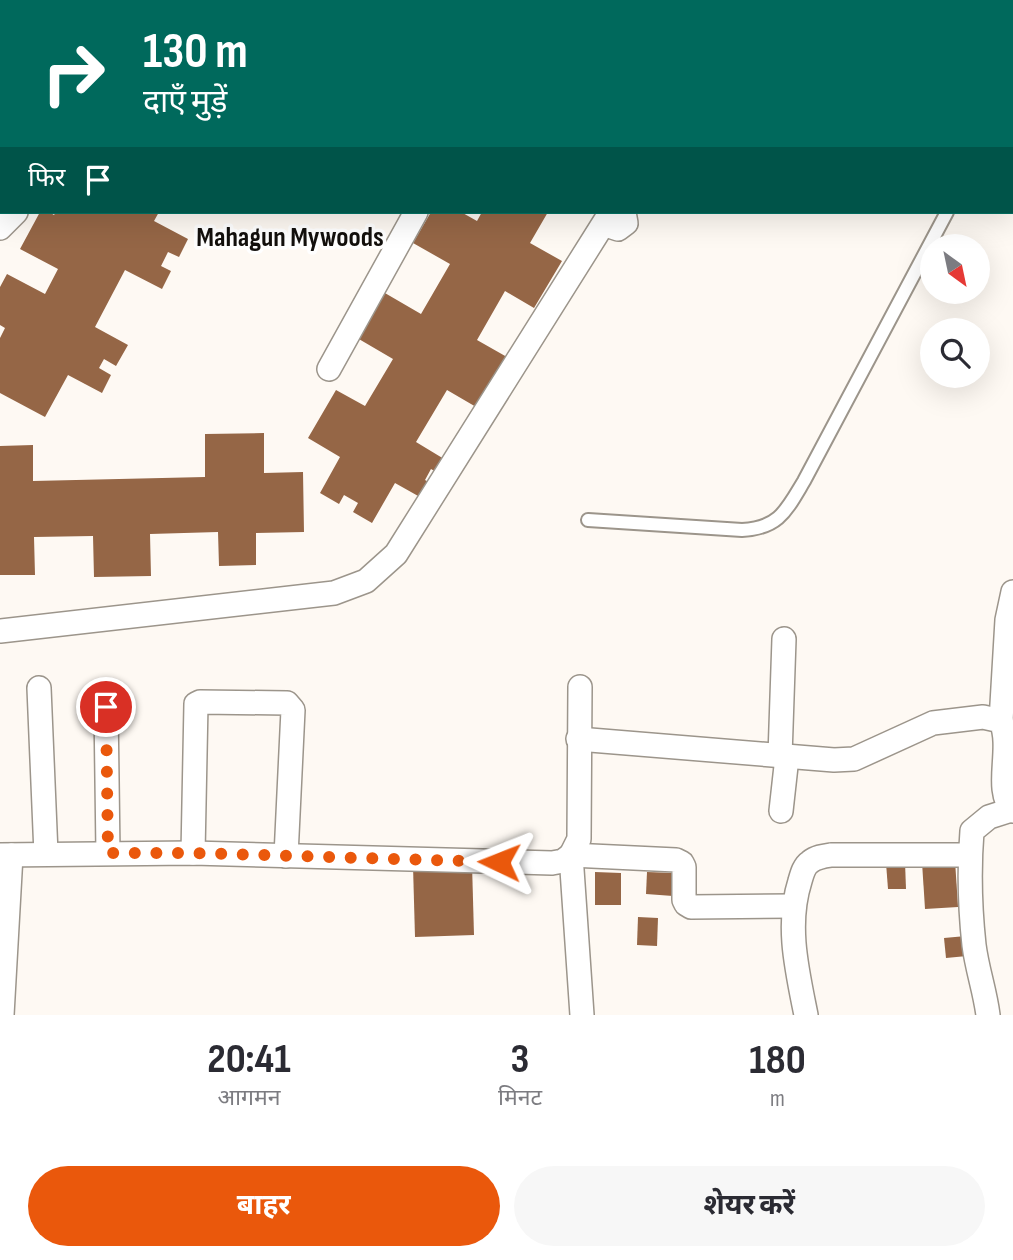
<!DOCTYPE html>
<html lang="hi">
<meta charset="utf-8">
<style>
body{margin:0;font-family:"Sofia Sans Condensed","Noto Sans Devanagari",sans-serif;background:#f7f7f7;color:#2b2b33;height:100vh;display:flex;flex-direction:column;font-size:26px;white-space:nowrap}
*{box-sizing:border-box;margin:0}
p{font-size:23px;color:#7c7c81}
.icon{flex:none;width:38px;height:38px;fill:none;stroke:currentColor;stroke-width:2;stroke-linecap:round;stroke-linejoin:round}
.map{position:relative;height:1015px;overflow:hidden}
.drawer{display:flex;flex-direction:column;background:#fff;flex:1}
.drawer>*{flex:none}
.hud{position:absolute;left:0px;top:0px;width:1013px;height:214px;box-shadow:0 7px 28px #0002;background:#00695c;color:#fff;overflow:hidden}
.needle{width:46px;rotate:147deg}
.buttons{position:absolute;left:920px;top:234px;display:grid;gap:14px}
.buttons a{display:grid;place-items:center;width:70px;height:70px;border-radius:50%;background:#fff;box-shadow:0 7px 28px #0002;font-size:35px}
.pin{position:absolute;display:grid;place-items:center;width:60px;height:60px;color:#fff;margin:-30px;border:4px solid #fff;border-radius:50%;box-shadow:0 2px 7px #0007}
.me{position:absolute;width:77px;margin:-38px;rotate:272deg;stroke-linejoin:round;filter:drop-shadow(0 0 5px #0008)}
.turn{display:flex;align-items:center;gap:24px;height:147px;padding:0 28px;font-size:32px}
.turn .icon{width:91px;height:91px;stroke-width:2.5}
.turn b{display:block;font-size:49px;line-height:60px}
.then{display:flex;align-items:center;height:66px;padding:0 28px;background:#0003;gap:14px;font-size:26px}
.eta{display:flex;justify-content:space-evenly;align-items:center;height:119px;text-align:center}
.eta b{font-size:42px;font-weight:700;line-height:49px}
.primary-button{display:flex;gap:14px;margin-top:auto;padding:14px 28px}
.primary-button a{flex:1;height:80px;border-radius:42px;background:#ea580c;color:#fff;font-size:28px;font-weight:700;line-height:80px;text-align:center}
.primary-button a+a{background:#f7f7f7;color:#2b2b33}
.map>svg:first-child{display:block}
.building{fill:#956646}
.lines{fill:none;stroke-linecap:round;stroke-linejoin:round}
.lane-casing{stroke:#9c958b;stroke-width:16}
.street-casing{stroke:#9c958b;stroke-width:26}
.secondary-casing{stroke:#9c958b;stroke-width:35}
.lane{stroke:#fff;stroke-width:12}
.street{stroke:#fff;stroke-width:23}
.secondary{stroke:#fff;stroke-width:32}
.route{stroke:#ea580c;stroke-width:12;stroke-dasharray:0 21.6}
.labels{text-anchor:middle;stroke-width:7;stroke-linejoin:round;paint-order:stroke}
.neighbourhood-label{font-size:28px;font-weight:bold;fill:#13100d;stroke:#fff}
</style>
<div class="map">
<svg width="1013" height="1015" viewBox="0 0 1013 1015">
<rect width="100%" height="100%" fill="#fef9f3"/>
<g class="building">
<polygon points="40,212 49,212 54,215 56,212 159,212 154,221 188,239 179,257 168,252 161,266 171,271 162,289 125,270 95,327 128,345 116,366 104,359 99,368 111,375 102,393 68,375 45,417 0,393 0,338 5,328 0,325 0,287 7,274 45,294 58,269 20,249"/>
<polygon points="431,212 461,212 477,221 482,212 548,212 530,243 562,261 534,308 505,291 477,340 512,360 483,411 447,390 416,442 449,462 441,475 431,469 425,480 435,486 427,501 395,483 372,523 353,512 358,503 344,495 339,504 320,493 340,457 308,438 336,390 365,406 393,359 352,335 378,289 421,314 450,264 413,243"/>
<polygon points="264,433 264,473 303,472 304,532 256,533 256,565 219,566 218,532 150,534 151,576 94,577 93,536 34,537 35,575 0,575 0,446 33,445 33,481 205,477 205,434"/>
<polygon points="955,860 958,907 925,909 922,862"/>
<polygon points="905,862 906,889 888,889 886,863"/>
<polygon points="472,864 474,935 415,937 413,866"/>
<polygon points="595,872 621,873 621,905 595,905"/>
<polygon points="647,872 674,873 673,896 646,894"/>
<polygon points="638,917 658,918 657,946 637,945"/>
<polygon points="966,936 967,956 946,958 944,938"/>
</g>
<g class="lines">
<g class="lane-casing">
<path id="lane" d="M 588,520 L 742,530 C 779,528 786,511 804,481 L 947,212"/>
</g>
<g class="street-casing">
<g id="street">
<polyline points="57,0 60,2"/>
<polyline points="151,0 156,2"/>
<polyline points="538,0 541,2"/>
<polyline points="931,2 934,0"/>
<polyline points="990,2 1001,0"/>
<polyline points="1012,20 1013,21"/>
<polyline points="611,212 608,222 612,227 618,229 626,223 624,212"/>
<polyline points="0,228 16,212"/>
<polyline points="329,369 416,212"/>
<polyline points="0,631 334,593 366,581 396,554 607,218"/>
<polyline points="580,687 579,839 571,855 582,1015"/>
<polyline points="39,688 46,854"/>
<polyline points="106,707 108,853"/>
<polyline points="1001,721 1007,620 1013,592"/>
<path d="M 578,739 L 834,760 L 854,759 L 933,723 L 983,717 L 1001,721 C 1013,751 993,788 1013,811"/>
<polyline points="780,756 784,639"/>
<polyline points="781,811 787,757"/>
<polyline points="193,853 196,704 200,702 287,703 293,710 286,856"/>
<polyline points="0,855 193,853 552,863 563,861 571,855"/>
<polyline points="571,855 676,860 682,863 684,867 684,900 686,904 691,907 793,906"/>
<polyline points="2,1015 11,855"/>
<path d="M 806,1015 C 797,970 786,925 800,881 C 802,874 804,866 810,862 C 816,857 824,856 831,855 L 970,855"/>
<path d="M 988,1015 C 985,991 977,969 974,945 C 970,908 969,868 972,831 L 989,817 L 1011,810"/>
</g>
</g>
<g class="secondary-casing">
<g id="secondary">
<polyline points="747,0 750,2"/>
<polyline points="821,0 824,2"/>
<polyline points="1012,106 1013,107"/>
<polyline points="1012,148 1013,149"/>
</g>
</g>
<use href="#lane" class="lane"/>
<use href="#street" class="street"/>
<use href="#secondary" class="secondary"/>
</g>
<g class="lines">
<polyline class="route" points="106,707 108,853 193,853 499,862"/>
</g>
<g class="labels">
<g class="neighbourhood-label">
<text x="290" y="246">Mahagun Mywoods</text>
</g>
</g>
</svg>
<div class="buttons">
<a><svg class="needle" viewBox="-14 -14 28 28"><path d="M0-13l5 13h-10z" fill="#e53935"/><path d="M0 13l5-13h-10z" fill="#7c7c81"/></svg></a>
<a><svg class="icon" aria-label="search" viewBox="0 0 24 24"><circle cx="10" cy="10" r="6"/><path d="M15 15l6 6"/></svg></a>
</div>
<div class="pin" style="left:106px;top:707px;background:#d93025"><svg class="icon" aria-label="arrive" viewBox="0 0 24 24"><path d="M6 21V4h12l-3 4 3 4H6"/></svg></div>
<svg class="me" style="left:499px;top:862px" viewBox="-20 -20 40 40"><path d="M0-17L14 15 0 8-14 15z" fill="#ea580c" stroke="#fff" stroke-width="4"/></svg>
<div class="hud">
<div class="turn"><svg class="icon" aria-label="right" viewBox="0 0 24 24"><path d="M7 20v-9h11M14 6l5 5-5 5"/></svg><div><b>130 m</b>दाएँ मुड़ें</div></div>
<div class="then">फिर<svg class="icon" aria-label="arrive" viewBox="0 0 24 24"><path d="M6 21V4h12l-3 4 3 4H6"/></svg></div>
</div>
</div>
<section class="drawer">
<div class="eta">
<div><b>20:41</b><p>आगमन</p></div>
<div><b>3</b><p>मिनट</p></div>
<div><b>180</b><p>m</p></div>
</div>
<div class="primary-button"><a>बाहर</a><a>शेयर करें</a></div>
</section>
